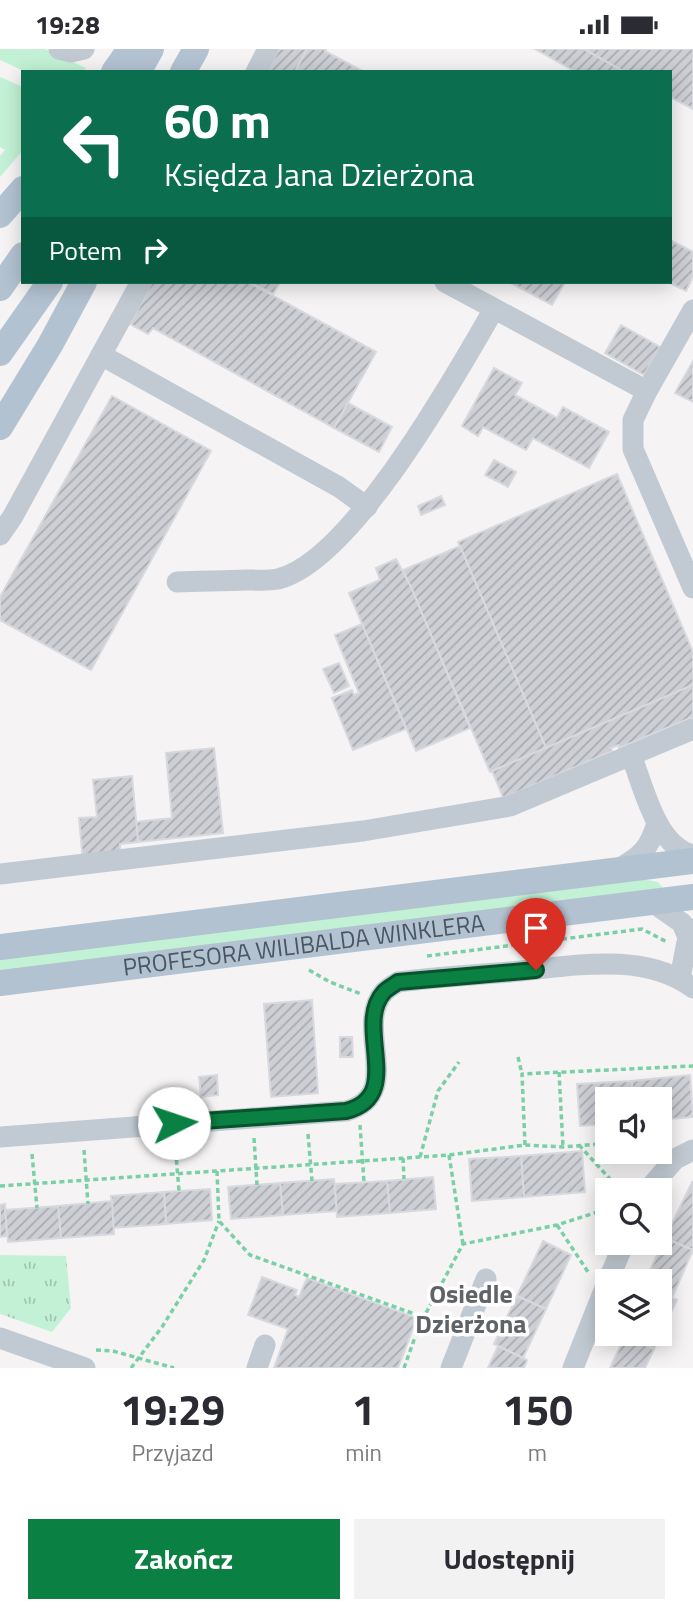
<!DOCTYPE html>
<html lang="pl">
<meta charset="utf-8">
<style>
body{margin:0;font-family:"Titillium Web",sans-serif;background:#f2f2f3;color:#2b2b33;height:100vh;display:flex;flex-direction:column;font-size:26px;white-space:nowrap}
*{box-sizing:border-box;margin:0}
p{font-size:23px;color:#7c7c81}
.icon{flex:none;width:38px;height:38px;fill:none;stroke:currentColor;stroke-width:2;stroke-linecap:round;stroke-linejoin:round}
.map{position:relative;height:1319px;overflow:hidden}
.details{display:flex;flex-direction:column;background:#fff;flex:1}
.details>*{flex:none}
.guide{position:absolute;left:21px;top:21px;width:651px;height:214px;border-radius:0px;box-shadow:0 4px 18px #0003;background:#0b6e4f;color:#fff;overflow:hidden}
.buttons{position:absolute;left:595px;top:1038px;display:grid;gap:14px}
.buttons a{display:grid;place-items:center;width:77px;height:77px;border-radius:0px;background:#fff;box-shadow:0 4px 18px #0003;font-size:35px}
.pin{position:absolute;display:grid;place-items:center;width:60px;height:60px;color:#fff;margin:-72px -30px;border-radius:50% 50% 50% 0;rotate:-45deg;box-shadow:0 0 7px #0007}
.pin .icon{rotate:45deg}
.me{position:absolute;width:77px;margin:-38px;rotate:86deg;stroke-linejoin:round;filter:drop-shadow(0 0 5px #0008)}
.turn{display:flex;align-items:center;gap:24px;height:147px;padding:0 28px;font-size:32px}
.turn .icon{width:91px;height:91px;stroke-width:2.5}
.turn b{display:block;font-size:49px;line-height:60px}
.then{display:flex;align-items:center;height:66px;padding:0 28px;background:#0003;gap:14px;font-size:26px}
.eta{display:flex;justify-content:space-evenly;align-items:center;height:119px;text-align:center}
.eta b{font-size:42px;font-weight:700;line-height:49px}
.primary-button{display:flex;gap:14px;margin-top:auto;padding:14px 28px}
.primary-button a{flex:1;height:80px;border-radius:0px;background:#0b8043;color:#fff;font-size:28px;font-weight:700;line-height:80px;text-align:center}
.primary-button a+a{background:#f2f2f3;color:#2b2b33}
.status{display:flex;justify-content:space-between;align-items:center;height:49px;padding:0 35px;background:#fff;direction:ltr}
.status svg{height:19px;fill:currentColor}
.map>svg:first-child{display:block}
.grass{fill:#c3f1d5}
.park{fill:url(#park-tufts)}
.building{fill:url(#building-hatch);stroke:#d7d9de;stroke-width:2}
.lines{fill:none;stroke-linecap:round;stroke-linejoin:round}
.path{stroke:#7ad0a6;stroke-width:3.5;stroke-dasharray:5 3.5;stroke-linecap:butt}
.minor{stroke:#c1cad2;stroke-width:21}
.major{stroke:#b3c2d1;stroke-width:26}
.route-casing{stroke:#07532c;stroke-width:18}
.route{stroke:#0b8043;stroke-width:12}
.labels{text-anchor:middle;stroke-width:7;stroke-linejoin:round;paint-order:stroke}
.street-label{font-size:24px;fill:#4a5661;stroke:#fff}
.neighbourhood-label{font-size:26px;font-weight:bold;fill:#5f6368;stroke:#fff}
</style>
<div class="status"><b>19:28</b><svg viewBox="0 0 49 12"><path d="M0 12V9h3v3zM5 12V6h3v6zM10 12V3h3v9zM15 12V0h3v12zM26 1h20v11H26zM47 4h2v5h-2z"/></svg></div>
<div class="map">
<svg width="693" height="1319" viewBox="0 0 693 1319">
<defs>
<pattern id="park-tufts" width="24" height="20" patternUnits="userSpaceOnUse" patternTransform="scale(1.75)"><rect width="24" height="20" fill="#c3f1d5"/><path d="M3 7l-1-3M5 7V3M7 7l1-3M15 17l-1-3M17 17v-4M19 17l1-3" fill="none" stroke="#a0c6b0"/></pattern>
<pattern id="building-hatch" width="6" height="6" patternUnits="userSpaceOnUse" patternTransform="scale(1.75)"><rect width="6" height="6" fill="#cdcfd5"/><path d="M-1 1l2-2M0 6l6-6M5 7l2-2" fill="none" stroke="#a8abb0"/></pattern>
</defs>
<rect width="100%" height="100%" fill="#f5f3f3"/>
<g class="grass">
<polygon points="0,0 45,0 86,19 82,23 26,23 0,11"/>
<polygon points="0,28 23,38 23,101 0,128 0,107 5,101 0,98"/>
<polygon points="642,830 658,833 663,839 0,923 0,910"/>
</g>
<polygon class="park" points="0,1206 66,1207 71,1259 52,1283 0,1265"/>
<g class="building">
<polygon points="279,0 307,0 295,23 267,23"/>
<polygon points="307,0 326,0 325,2 364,23 295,23"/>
<polygon points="535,0 584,0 625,23 576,23"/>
<polygon points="584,0 693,0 693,60 670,48 670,23 625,23"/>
<polygon points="670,191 693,203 693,228 686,242 668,233 670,233"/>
<polygon points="152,233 248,233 376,303 334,379 153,279 148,285 130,275"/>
<polygon points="250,233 280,233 273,245"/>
<polygon points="509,233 565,233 552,256"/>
<polygon points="621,276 660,298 644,326 605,304"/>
<polygon points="693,312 693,353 675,344"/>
<polygon points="494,319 522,334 515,346 557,369 563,358 609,383 589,419 533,389 526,401 483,378 478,387 462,377"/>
<polygon points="112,347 211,402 91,621 0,571 0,548"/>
<polygon points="348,354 392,378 379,403 334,379"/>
<polygon points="494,411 516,423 508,438 485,426"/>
<polygon points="617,425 693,603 693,636 546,699 458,493"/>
<polygon points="441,447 445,456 421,466 418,457"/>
<polygon points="460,497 546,699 490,723 403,521"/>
<polygon points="396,510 411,538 470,679 416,702 349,544 380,531 376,519"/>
<polygon points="362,575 406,680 353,701 332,649 352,641 354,646 359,644 335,586"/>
<polygon points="339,614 349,637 334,644 323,620"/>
<polygon points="693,636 693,668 619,699 618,696 611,699 612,702 501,750 503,748 492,722"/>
<polygon points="214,699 223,784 138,793 136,773 172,769 166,704"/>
<polygon points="132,727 138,793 120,795 121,809 83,813 79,769 97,768 93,731"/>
<polygon points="312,951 318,1044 271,1048 264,955"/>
<polygon points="340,988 352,988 353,1008 340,1008"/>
<polygon points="217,1026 218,1046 201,1048 199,1028"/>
<polygon points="690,1026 693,1068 660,1071 660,1050 632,1050 632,1032"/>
<polygon points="632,1032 632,1050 607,1050 607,1075 580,1077 577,1035"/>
<polygon points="582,1102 585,1143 524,1148 521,1107"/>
<polygon points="521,1107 524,1148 472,1152 469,1110"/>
<polygon points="433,1128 436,1160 390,1164 387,1132"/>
<polygon points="334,1130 337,1162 283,1166 280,1134"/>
<polygon points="387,1132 390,1164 337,1168 335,1135"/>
<polygon points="692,1133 693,1133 693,1201 665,1189"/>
<polygon points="280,1134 283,1166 231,1170 228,1138"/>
<polygon points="210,1140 212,1171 166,1175 164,1143"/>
<polygon points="164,1143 166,1175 113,1179 111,1147"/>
<polygon points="112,1152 114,1185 61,1189 58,1157"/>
<polygon points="5,1155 7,1187 0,1188 0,1156"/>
<polygon points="58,1157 61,1189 8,1193 5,1161"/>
<polygon points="665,1189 693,1201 672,1249 660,1243 660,1232 645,1232"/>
<polygon points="543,1192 571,1206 546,1260 517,1247"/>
<polygon points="262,1228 297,1241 295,1246 299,1248 307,1229 417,1269 398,1319 274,1319 288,1280 248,1266"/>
<polygon points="660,1243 677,1251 654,1300 625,1287 626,1284 660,1284"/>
<polygon points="517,1247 546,1260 523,1309 494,1295"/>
<polygon points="625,1287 654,1300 645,1319 610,1319"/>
<polygon points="498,1297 527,1311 524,1319 488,1319"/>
</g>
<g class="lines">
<g class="path">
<polyline points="427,907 642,880 667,893"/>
<polyline points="309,921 330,933 361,945"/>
<polyline points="518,1008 522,1025"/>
<polyline points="559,1023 563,1098"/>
<polyline points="360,1076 364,1133"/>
<polyline points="308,1085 312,1132"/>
<polyline points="254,1089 257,1136"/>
<polyline points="175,1094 179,1142"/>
<polyline points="525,1096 522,1025 693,1017"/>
<polyline points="579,1096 620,1141"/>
<polyline points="84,1101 88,1155"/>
<polyline points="32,1105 37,1159"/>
<polyline points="449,1106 463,1195"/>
<polyline points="420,1108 438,1042 459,1013"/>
<polyline points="403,1109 404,1130"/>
<polyline points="217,1122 219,1172 250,1206 423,1268"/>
<polyline points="0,1137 449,1106 525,1096 563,1098 600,1095 607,1098"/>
<polyline points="557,1176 588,1223"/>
<polyline points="96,1301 113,1302 174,1319"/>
<polyline points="131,1319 162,1278 204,1211 219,1172"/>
<polyline points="404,1319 419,1277 463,1195 557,1176 607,1160"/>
</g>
<g class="minor">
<polyline points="59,0 71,3 84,0"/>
<polyline points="256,23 268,0"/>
<polyline points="445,233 647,342"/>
<polyline points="693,261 647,342 633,371 633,400 693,539"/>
<polyline points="101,306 339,438 367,458"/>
<polyline points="0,486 13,467 141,233"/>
<path d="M 177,533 C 200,532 223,532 246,531 C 256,531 268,532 278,530 C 352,512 456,326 494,260"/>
<path d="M 631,706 C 644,739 656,797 693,806"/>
<path d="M 617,821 C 641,807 649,801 657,774"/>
<polyline points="0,825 363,782 510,757 693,680"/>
<polyline points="652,853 682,874 688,888"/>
<polyline points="680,929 688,888 693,880"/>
<path d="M 0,1088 L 346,1062 C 406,1046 353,978 384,943 C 388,939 393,936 398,933 C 435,928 473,926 510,923 C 568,918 643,901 693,939"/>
<polyline points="648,1141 675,1110 693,1101"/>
<polyline points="608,1232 624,1194"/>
<polyline points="0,1289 85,1319"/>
<polyline points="257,1319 265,1296"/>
<polyline points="451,1319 486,1230"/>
<polyline points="573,1319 607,1234"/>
</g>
<g class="major">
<polyline points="114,23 130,0"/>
<polyline points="138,23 151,0"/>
<polyline points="183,23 196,0"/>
<polyline points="0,166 23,140"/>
<polyline points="0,239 23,206"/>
<polyline points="0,304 50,233"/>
<polyline points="0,378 50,296 84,233"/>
<polyline points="0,898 693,812"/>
<path id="s1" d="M 0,934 L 693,848"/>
</g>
</g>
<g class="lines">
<g class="route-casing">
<path id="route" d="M 174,1074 L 346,1062 C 406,1047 353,977 384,943 C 388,939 394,936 398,933 L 536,921"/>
</g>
<use href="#route" class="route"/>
</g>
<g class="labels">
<g class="street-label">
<text dy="8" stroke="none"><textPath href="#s1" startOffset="306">PROFESORA WILIBALDA WINKLERA</textPath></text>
</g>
<g class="neighbourhood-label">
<text x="471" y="1254">Osiedle<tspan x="471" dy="30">Dzierżona</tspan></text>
</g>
</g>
</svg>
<div class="buttons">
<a><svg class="icon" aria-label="sound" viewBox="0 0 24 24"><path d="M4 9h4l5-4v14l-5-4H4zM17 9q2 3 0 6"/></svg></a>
<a><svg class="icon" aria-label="search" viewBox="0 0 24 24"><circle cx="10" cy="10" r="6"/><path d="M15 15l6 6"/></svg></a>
<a><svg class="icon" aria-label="layers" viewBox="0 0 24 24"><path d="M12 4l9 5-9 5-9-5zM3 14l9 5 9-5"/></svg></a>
</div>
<div class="pin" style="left:536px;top:921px;background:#d93025"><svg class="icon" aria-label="arrive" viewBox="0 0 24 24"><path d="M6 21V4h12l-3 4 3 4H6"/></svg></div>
<svg class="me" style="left:174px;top:1074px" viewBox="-20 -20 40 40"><circle r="19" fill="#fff"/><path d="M0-13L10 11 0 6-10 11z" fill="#0b8043"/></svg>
<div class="guide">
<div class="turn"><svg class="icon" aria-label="left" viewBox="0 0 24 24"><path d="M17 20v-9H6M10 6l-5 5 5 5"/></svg><div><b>60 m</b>Księdza Jana Dzierżona</div></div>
<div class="then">Potem<svg class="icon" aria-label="right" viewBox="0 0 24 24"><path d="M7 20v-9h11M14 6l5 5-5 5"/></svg></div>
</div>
</div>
<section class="details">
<div class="eta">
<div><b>19:29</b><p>Przyjazd</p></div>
<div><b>1</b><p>min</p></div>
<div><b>150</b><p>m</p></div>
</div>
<div class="primary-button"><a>Zakończ</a><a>Udostępnij</a></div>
</section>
